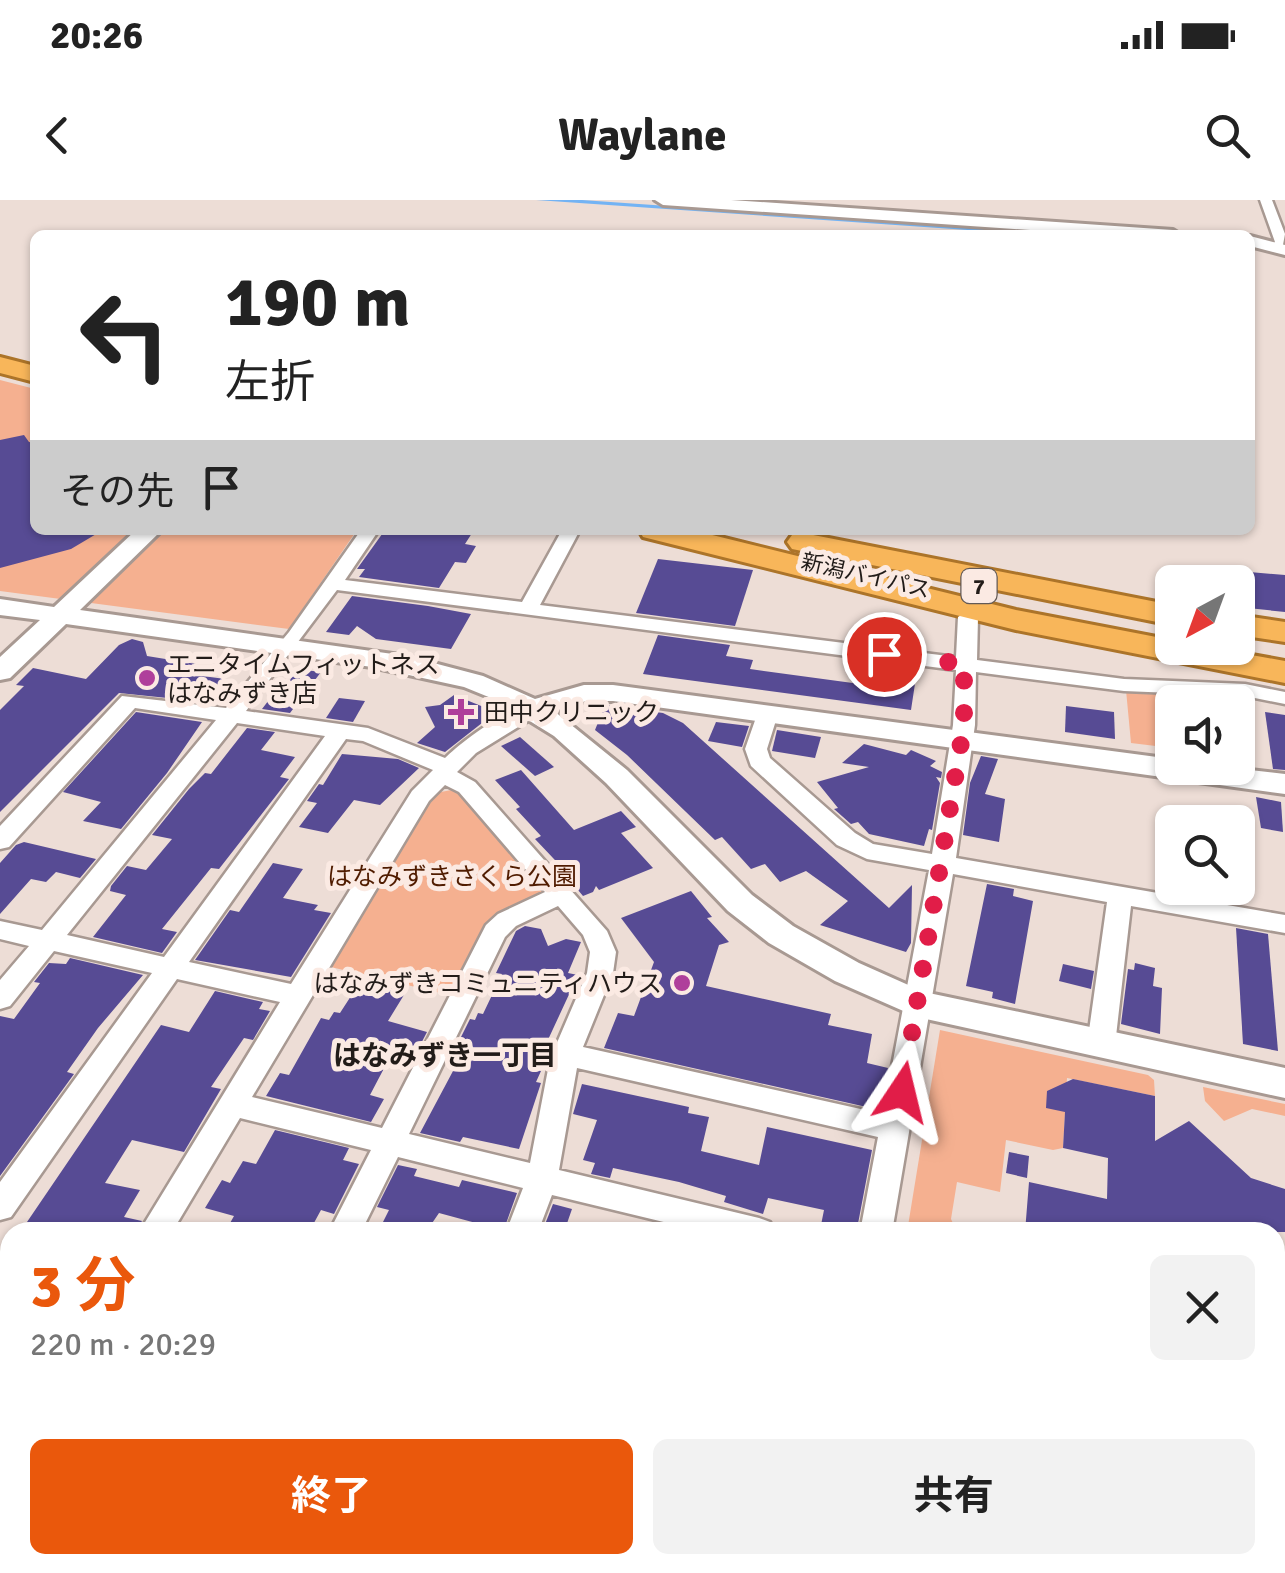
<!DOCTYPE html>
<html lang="ja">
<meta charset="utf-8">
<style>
body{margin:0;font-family:Signika,"Noto Sans JP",sans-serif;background:#f2f2f2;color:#222;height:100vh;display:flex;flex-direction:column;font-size:38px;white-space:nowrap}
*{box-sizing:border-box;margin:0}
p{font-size:32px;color:#767676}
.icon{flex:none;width:55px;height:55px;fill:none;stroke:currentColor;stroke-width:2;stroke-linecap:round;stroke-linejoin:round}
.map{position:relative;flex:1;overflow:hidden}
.details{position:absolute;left:0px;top:1022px;width:1285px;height:352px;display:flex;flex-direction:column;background:#fff;border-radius:30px 30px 0 0;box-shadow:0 2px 8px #0004}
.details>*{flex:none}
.top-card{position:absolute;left:30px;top:30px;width:1225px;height:305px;border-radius:15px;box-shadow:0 2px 8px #0004;background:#fff;color:#222;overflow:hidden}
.needle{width:65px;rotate:221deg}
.controls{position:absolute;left:1155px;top:365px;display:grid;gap:20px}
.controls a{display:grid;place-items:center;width:100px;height:100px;border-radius:15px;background:#fff;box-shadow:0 2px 8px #0004;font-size:50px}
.pin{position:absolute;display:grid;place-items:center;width:85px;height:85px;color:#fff;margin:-42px;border:5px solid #fff;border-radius:50%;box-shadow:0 2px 10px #0007}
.me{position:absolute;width:110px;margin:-55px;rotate:10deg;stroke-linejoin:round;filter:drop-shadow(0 0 8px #0008)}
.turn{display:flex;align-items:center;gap:35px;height:210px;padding:0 30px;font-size:45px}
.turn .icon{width:130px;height:130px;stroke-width:2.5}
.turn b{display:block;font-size:70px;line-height:85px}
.then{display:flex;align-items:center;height:95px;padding:0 30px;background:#0003;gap:20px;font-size:38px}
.round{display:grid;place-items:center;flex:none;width:105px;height:105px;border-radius:15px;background:#f2f2f2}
.summary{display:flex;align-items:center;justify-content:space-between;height:170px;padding:0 30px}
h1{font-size:60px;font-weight:700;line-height:75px;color:#ea580c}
.cta{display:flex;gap:20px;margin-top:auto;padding:20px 30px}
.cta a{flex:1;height:115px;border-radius:15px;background:#ea580c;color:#fff;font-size:40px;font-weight:700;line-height:115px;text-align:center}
.cta a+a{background:#f2f2f2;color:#222}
.status{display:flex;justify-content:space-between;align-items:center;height:70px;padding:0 50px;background:#fff;direction:ltr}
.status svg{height:28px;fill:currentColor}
header{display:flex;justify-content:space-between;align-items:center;height:130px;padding:0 30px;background:#fff;font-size:45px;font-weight:700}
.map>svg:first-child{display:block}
.green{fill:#f5b090}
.water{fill:#73b3f4}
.building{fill:#574b94}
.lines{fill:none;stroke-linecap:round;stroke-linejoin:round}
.minor-casing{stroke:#a89992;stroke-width:5}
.tertiary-casing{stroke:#a89992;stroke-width:6}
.trunk-casing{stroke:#ac7429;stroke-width:6}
.minor{fill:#fff;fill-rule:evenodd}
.tertiary{fill:#fff;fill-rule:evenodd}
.trunk{fill:#f8b65a;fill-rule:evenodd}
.route{stroke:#e11d48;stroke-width:18;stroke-dasharray:0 32.4}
.poi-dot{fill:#af3f9b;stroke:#fbeae3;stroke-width:4}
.labels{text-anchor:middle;stroke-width:10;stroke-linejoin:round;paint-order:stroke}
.far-street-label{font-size:22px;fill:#221c19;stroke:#fbeae3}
.shield{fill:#fbeae3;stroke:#635a56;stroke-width:2.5}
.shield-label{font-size:22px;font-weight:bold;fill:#221c19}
.poi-label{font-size:25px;fill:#221c19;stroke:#fbeae3;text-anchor:start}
.park-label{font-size:25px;fill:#501c00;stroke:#fbeae3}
.neighbourhood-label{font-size:28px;font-weight:bold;fill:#221c19;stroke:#fbeae3}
</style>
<div class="status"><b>20:26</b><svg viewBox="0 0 49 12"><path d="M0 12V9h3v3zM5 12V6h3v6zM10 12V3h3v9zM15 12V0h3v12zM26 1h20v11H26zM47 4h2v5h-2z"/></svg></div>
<header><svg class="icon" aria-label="back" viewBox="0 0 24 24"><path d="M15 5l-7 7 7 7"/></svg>Waylane<svg class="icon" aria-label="search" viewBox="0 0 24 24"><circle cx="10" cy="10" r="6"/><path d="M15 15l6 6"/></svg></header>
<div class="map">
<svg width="1285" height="1373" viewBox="0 0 1285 1373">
<rect width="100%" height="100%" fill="#edddd6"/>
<g class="green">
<polygon points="0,180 35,189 35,330 357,330 289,429 0,391"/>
<polygon points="1126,490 1225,495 1226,502 1172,502 1172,548 1131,543"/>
<polygon points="467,587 562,694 507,720 462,798 318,764 420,596"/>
<polygon points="940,830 1148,875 1154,880 1155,896 1067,878 1063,948 1053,950 1006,940 1000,992 957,982 951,1019 957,1032 907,1032"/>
<polygon points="1203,887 1285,904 1285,916 1252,909 1224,921 1205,901"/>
</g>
<polygon class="water" points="536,0 582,0 1083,35 1041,35"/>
<g class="building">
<polygon points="24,235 29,242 35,243 35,330 103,330 71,349 0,368 0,240"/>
<polygon points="385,330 474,330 465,344 476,346 466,363 455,362 439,388 359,377 365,369 357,369"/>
<polygon points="658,359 753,370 735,426 636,413"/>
<polygon points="1238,371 1285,375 1285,412 1238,407"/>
<polygon points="352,396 428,406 471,414 451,449 376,439 357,426 349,435 326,432"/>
<polygon points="658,435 730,445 726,456 753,460 750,469 860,484 867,472 916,477 911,510 643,474"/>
<polygon points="132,439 143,442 147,456 196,464 187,474 233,480 216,503 119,493 0,612 0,510 24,486 16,485 33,468 86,479 119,445"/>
<polygon points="297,469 321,472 290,513 262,509 272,496 282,493"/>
<polygon points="454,495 496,512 445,552 417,543 435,527 425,507 440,505"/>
<polygon points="339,498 365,501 353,522 326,518"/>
<polygon points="605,505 663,513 683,523 889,708 912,685 911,743 906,752 820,725 848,701 806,671 780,682 765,664 751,669 722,637 715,640 627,555 595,530"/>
<polygon points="1066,506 1114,512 1115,539 1065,532"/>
<polygon points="136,512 202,522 167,573 121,629 83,621 101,602 63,592"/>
<polygon points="1265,512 1285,515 1285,570 1273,569"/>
<polygon points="716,522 749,526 742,547 708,541"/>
<polygon points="247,528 275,532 261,550 295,557 280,577 289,579 219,669 211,668 162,729 177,732 162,753 93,737 126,695 110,691 111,686 127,666 146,670 172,639 152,635 189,589 205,573 211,574"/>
<polygon points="777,530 821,537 815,558 772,551"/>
<polygon points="520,537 554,567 535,576 501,546"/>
<polygon points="864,544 906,555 911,550 936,561 930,566 942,572 941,578 936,577 940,583 932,630 929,629 924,646 869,634 858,622 851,624 834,609 838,608 817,582 869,567 842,563"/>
<polygon points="342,554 398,559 419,568 380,605 354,600 328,633 299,627 317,603 307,601 319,584 323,585"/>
<polygon points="981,556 998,559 985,594 1005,599 999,642 963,635 970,583"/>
<polygon points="521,570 574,630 621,611 636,627 621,633 653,668 599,690 596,686 593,692 583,696 568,678 571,677 535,639 541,636 516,609 520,607 495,580"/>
<polygon points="1256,597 1281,602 1283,632 1261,628"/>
<polygon points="24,642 96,659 80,678 56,672 46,682 31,679 0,714 0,663 16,645"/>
<polygon points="273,663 303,669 283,698 318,705 314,710 331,713 291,777 195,760 230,710 239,712"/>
<polygon points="987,684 1014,689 1013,696 1033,701 1015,804 992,798 993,792 966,786"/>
<polygon points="691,691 712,717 707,718 729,742 719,745 706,786 831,814 828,825 872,834 867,863 888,868 880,910 604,848 618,813 634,816 654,762 621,718"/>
<polygon points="525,726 541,729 548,746 566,739 581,742 568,773 578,775 534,870 541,871 536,882 541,883 519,949 463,937 460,942 420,933 469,841 460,839 470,819 475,820 478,813 483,814 502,774 496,773 516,731"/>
<polygon points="1236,728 1268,734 1278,851 1243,844"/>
<polygon points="70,758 143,775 98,828 67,872 74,874 0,976 0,816 14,819 40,783 34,782 49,763 66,764"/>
<polygon points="1135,763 1155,768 1153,786 1162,788 1160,834 1121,824 1128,769 1134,770"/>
<polygon points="1063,764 1094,771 1091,789 1059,781"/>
<polygon points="362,779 407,790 388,821 427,832 412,861 391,855 370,895 384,899 371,922 266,896 280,873 289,875 321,818 329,820 334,812 340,813"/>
<polygon points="215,791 263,802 259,809 270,811 253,840 244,838 211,887 221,889 184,952 132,940 105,983 140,990 124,1017 142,1021 135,1032 73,1032 27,1022 161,825 189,832"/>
<polygon points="1073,879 1155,896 1155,941 1189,921 1251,978 1285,989 1285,1032 1025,1032 1029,982 1107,999 1108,958 1063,948 1065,912 1046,908 1047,891"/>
<polygon points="582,884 689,907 688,913 709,917 701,951 759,965 767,927 872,950 857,1029 841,1026 840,1032 820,1030 824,1010 768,998 763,1014 724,1002 726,996 679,982 613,968 610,978 591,974 595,963 583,960 597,920 573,914"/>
<polygon points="275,930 349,948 343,960 359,964 334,1014 321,1010 309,1032 225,1032 234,1016 205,1008 222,980 230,983 243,961 256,964"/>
<polygon points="1009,952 1029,956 1027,978 1006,973"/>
<polygon points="398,965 417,969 414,976 459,987 462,980 517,993 503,1032 484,1032 487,1026 439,1013 426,1032 378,1032 389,1010 377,1007"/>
<polygon points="553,1004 572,1009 564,1032 542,1032"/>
</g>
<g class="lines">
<g class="minor-casing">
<g id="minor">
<polygon points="1260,0 1272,0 1285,34 1282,50 1271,47 1275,42"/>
<path d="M 361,330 L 379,330 L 345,380 L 522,402 L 562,330 L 580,330 L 540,405 L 956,457 L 958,417 L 968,411 L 978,417 L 977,460 L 1124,479 L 1245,484 L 1285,492 L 1285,504 L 1245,496 L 1124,491 L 976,472 L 975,525 L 956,658 L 1285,715 L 1285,733 L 1131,706 L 1115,845 L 1111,853 L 1101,856 L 1091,853 L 1087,845 L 1107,702 L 953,674 L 892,1032 L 860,1032 L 878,937 L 577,868 L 559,970 L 759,1018 L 770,1022 L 775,1032 L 705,1032 L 552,995 L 538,1032 L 506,1032 L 523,988 L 398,957 L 361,1032 L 329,1032 L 371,950 L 240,918 L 172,1032 L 139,1032 L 280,802 L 177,779 L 11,1017 L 0,1020 L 0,982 L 152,773 L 54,751 L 10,806 L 0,809 L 0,780 L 29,746 L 0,739 L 0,721 L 42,730 L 216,520 L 135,508 L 9,647 L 0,649 L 0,626 L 122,496 L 226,508 L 289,432 ZM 337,390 L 956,470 L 953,525 L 932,654 L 873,644 L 855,633 L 770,558 L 767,549 L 778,514 L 775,509 L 759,509 L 745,549 L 751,566 L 837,645 L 867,659 L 929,670 L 883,914 L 583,847 L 613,773 L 616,752 L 607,731 L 475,582 L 457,572 L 476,553 L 541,513 L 544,508 L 541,503 C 519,498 461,542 445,558 L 368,528 L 246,511 ZM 237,523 L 325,536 L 164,757 L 67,735 ZM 346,539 L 363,541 L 433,570 L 412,591 L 291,784 L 189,762 ZM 445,585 L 459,592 L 545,692 L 498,714 L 486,725 L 382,928 L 252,897 L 429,601 ZM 558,706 L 583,735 L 590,752 L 587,773 L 550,859 L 530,963 L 409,934 L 505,737 L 516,726 Z"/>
<polygon points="10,1257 10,1339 0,1336 0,1261"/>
<polygon points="132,1365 192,1365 195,1373 135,1373"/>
<polygon points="376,1365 414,1365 411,1373 373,1373"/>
<polygon points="591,1365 629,1365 627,1373 589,1373"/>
<polygon points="803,1365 841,1365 840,1373 802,1373"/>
</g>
</g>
<g class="tertiary-casing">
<g id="tertiary">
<polygon points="655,0 731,0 1173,30 1181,35 1102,35 663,5"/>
<polygon points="1250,36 1285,45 1285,55 1250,46"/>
<polygon points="136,330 162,330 80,410 407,456 483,476 535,499 584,485 613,485 1172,559 1172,568 1233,568 1285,574 1285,594 613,501 586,501 554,511 627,570 752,695 793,726 859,763 924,792 1285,868 1285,898 917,817 835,781 769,743 728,711 606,583 554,536 496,500 464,487 372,467 66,424 10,478 0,480 0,457 40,420 0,415 0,399 54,407"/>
</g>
</g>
<g class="trunk-casing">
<g id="trunk">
<polygon points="0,157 35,166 35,182 0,173"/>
<polygon points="639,330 692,330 1016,410 1172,440 1172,448 1213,448 1285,461 1285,483 1016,430 643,337"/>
<polygon points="803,333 1172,405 1172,425 792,349 787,342 792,335"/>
<polygon points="1238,415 1285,422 1285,442 1238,435"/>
</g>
</g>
<use href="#minor" class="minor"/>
<use href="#tertiary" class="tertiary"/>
<use href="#trunk" class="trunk"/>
</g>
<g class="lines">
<polyline class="route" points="884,454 964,464 964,525 902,892"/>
</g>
<g class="poi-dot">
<circle cx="147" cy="478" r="10"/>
<path d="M456 497h10v10h10v10h-10v10h-10v-10h-10v-10h10z"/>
<circle cx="682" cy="783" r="10"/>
</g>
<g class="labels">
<g class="far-street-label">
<text transform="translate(866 375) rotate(13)" y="8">新潟バイパス</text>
</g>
<rect class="shield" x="961.5" y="369" width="35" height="34" rx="8"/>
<g class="shield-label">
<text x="979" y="394">7</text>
</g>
<g class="poi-label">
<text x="167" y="473">エニタイムフィットネス<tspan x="167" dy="29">はなみずき店</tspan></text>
<text x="484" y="521">田中クリニック</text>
<text x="662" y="792" text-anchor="end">はなみずきコミュニティハウス</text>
</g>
<g class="park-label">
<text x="452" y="685">はなみずきさくら公園</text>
</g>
<g class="neighbourhood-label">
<text x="445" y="865">はなみずき一丁目</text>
</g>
</g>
</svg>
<div class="controls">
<a><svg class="needle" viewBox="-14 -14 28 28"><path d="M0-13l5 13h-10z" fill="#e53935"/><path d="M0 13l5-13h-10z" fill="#767676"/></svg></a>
<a><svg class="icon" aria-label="sound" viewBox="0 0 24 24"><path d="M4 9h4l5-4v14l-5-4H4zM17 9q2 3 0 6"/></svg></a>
<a><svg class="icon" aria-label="search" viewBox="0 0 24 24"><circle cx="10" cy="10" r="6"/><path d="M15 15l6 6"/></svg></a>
</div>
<div class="pin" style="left:884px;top:454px;background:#d93025"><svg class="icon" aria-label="arrive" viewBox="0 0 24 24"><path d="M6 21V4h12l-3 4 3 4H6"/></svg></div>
<svg class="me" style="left:902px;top:892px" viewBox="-20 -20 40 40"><path d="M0-17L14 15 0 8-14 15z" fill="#e11d48" stroke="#fff" stroke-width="4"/></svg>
<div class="top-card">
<div class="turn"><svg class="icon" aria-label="left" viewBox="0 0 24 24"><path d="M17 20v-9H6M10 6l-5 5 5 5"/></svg><div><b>190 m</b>左折</div></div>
<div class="then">その先<svg class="icon" aria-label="arrive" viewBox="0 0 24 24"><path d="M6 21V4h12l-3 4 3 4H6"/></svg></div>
</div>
<section class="details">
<div class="summary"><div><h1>3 分</h1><p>220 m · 20:29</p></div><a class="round"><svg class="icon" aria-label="close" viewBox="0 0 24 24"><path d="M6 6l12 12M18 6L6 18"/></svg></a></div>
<div class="cta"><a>終了</a><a>共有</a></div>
</section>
</div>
